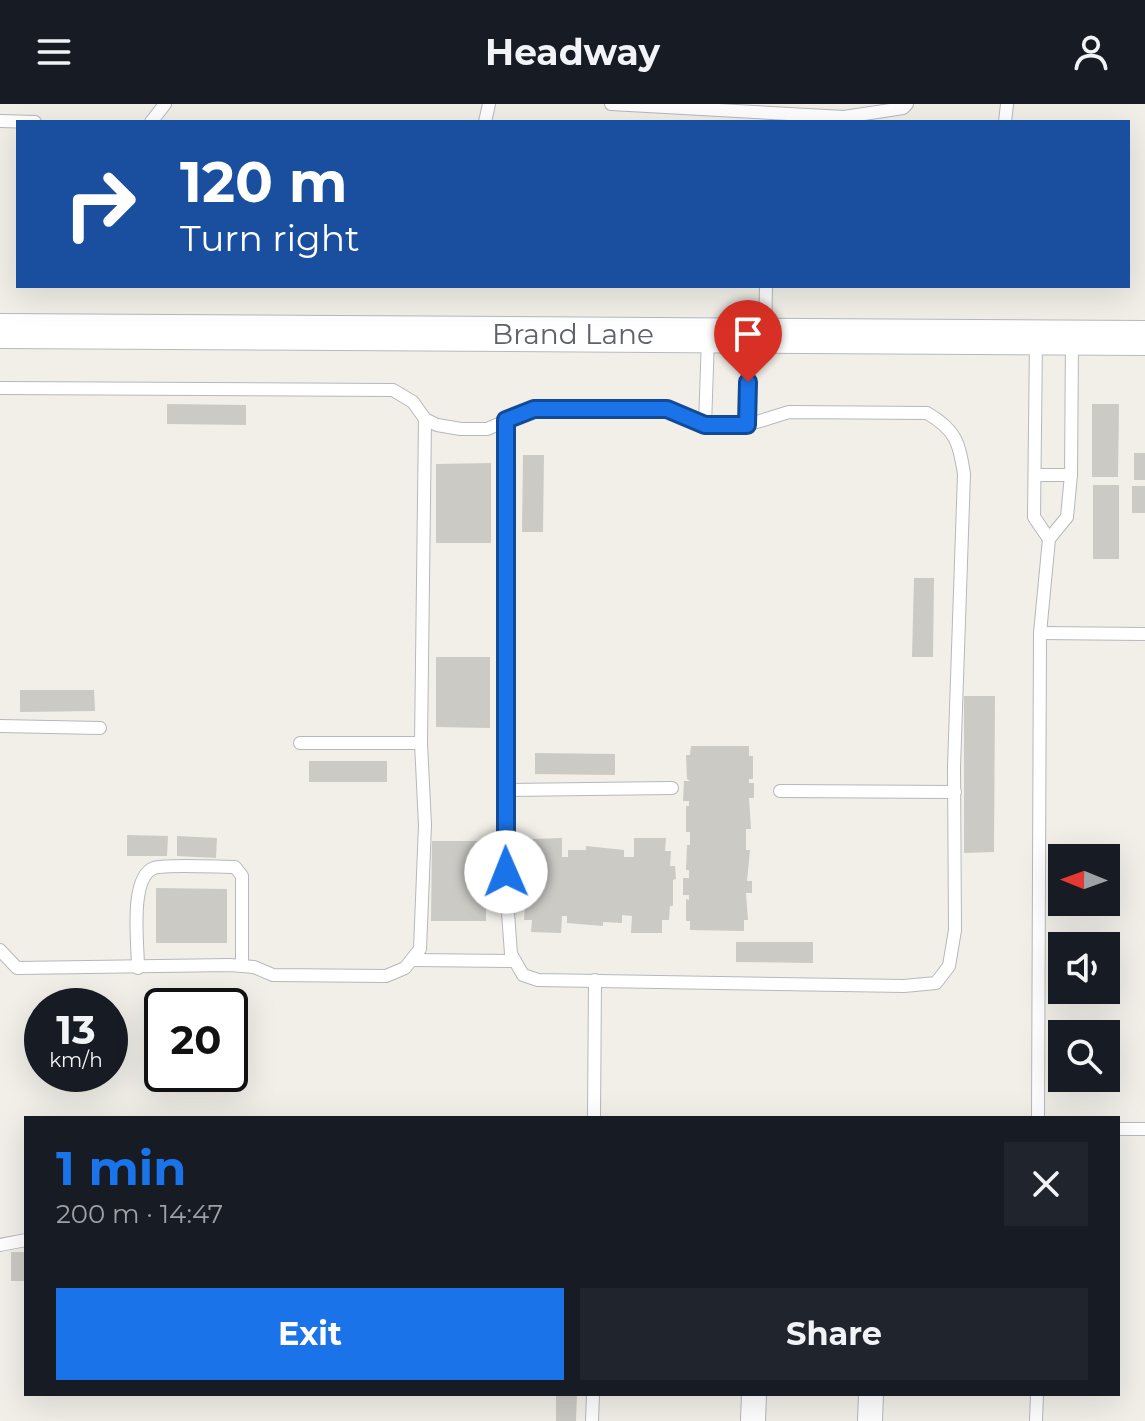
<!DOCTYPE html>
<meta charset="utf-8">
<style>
body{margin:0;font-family:Montserrat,sans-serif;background:#20242c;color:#f1f3f6;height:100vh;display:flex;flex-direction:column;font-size:30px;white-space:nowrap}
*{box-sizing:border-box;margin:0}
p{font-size:26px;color:#9ea1a6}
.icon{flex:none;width:44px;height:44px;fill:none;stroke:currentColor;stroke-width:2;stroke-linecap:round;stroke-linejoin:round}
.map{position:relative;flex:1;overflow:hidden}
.sheet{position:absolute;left:24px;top:1012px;width:1096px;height:280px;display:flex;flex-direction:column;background:#171b24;border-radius:0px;box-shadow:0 8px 32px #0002}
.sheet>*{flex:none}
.hud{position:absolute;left:16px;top:16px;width:1114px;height:168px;border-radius:0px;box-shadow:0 8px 32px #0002;background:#1a4fa0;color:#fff;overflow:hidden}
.needle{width:52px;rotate:271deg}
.buttons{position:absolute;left:1048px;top:740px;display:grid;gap:16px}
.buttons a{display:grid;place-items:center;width:72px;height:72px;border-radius:0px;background:#171b24;box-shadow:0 8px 32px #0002;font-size:40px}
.speed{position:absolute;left:24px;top:884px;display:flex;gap:16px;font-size:40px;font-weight:700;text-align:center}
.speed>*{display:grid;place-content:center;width:104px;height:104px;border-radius:50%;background:#171b24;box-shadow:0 8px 32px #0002;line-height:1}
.speed small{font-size:20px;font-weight:400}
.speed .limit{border:4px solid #111;border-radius:12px;background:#fff;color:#111}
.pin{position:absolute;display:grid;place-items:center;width:68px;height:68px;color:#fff;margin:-82px -34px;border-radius:50% 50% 50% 0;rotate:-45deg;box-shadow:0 0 8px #0007}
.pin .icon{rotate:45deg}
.me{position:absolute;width:88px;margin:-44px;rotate:359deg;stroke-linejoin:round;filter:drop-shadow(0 0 6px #0008)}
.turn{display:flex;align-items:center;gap:28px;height:168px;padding:0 32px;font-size:36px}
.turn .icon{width:104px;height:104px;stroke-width:2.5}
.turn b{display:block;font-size:56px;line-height:68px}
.round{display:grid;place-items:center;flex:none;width:84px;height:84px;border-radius:0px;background:#20242c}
.summary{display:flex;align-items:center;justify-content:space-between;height:136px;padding:0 32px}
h1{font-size:48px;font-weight:700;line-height:60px;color:#1a73e8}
.button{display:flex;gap:16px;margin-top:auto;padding:16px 32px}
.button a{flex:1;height:92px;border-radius:0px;background:#1a73e8;color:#fff;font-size:32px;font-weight:700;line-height:92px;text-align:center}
.button a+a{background:#20242c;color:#f1f3f6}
header{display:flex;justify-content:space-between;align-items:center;height:104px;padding:0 32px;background:#171b24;font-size:36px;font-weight:700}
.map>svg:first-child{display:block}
.building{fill:#cccac5}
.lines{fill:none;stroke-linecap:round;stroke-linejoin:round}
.lane-casing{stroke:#b5b8bc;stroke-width:14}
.street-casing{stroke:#b5b8bc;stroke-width:26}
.secondary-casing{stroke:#b6babf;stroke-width:36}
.lane{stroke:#fff;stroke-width:12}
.street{stroke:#fff;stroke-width:24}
.secondary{stroke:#fff;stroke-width:34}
.route-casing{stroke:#114b97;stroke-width:20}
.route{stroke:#1a73e8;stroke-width:14}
.labels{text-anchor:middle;stroke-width:8;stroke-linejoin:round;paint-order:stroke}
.street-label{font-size:28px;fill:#5f6368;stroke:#fff}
</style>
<header><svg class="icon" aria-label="menu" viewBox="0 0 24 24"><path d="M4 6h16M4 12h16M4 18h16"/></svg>Headway<svg class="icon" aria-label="person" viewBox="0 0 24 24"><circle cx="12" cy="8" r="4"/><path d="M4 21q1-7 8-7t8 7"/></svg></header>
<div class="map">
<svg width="1145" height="1317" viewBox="0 0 1145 1317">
<rect width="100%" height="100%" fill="#f1efe8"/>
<g class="building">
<polygon points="167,300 246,301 246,321 167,320"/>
<polygon points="1092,300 1119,300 1118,373 1092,373"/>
<rect x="1134" y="349" width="11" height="27"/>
<polygon points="523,351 544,351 543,428 522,428"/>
<polygon points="491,359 491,439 436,439 436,360"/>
<rect x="1093" y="381" width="26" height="74"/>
<rect x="1132" y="382" width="13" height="27"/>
<polygon points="914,474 934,474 933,553 912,553"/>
<polygon points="436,553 490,553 490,624 436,623"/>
<polygon points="20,586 94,586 95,607 20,608"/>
<polygon points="964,592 995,592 994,748 964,749"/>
<polygon points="691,642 749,642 749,652 753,652 753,675 749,675 749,679 754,679 754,694 749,694 751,725 746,725 746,746 750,746 747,777 752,777 752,789 746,789 748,816 744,816 744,827 690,826 690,817 686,817 686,795 689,796 689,791 683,791 683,774 689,774 689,766 686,766 687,741 690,741 690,728 686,728 686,702 689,702 689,697 683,697 684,677 690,677 687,675 686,651 690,651"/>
<polygon points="535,649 615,650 615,671 535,670"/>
<rect x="309" y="657" width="78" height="21"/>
<polygon points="127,731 168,732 167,752 127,752"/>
<polygon points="177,732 217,734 216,754 177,752"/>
<polygon points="562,734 562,753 568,753 568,746 586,746 586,742 624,746 624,753 634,753 634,734 666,734 665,747 671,747 670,762 675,762 676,775 673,776 673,802 670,802 669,816 662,816 662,829 631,829 632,812 622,811 622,819 603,818 603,822 567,819 567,812 562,812 561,829 531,828 532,816 524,816 525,802 520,802 519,791 520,762 525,762 525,748 532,748 533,735"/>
<polygon points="432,737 486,737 486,817 431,817"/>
<polygon points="156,784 227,785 227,839 156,839"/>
<polygon points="736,838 813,838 813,859 736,858"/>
<rect x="11" y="1148" width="15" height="29"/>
<polygon points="556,1290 577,1290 576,1317 556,1317"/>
</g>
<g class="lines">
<g class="lane-casing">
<g id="lane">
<polyline points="611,0 844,13 903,4 907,0"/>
<polyline points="0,17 35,18"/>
<polyline points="151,18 165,0"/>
<polyline points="485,18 489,0"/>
<polyline points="1005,18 1007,0"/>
<polyline points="765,229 766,182"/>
<polyline points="1036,235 1034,413 1049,435"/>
<path d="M 0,284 L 393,286 L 413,298 L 425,315 L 437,321 L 461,325 L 487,325 L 534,305 L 667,305 L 705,321 L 747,321 L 789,308 L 927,309 C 956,326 959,338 964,370 L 954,663 L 955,826 L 949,862 L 936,879 L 904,882 L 538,876 L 523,871 L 511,850 L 507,795 L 506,316"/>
<polyline points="705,321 708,234"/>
<polyline points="747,321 749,232"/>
<polyline points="1035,371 1071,371"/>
<polyline points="1040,529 1145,530"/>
<polyline points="0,622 100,624"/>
<polyline points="300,639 421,639"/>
<polyline points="505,686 672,684"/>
<polyline points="780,687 955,688"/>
<polyline points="0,846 17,864 230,861 254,863 273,871 386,872 405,864 420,845 425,721 421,639 425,315"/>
<polyline points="413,856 515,857"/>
<path d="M 138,864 C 138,840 129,773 154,764 C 166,760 219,763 235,763 L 242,772 L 242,862"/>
<polyline points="594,1014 595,876"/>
<polyline points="1038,1014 1040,529 1049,435 1067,413 1071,371 1072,236"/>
<polyline points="1118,1025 1145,1025"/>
<polyline points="0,1141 26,1136"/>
<polyline points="592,1317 593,1290"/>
<polyline points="1036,1317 1037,1290"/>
</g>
</g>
<g class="street-casing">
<g id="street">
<polyline points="753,1317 754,1290"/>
<polyline points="870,1317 871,1290"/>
</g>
</g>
<g class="secondary-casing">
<polyline id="secondary" points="0,227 1145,234"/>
</g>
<use href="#lane" class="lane"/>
<use href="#street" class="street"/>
<use href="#secondary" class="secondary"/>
</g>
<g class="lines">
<g class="route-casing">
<polyline id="route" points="506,768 506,316 534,305 667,305 705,321 747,321 748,278"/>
</g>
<use href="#route" class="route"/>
</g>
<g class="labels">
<g class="street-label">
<text x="573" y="240">Brand Lane</text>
</g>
</g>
</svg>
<div class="buttons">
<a><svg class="needle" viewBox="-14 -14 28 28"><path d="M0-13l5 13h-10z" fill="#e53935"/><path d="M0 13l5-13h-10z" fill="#9ea1a6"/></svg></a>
<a><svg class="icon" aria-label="sound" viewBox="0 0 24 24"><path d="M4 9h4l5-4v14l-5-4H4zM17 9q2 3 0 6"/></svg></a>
<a><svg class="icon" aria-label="search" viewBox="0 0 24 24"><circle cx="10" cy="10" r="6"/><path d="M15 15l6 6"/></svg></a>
</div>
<div class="speed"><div>13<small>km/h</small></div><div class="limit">20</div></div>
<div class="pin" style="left:748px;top:278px;background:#d93025"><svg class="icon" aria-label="arrive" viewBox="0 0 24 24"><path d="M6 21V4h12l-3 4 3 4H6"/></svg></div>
<svg class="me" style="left:506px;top:768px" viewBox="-20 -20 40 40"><circle r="19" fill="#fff"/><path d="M0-13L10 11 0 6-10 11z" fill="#1a73e8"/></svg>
<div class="hud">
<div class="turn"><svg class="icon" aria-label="right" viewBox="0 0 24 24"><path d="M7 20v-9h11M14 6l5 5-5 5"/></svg><div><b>120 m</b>Turn right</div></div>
</div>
<section class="sheet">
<div class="summary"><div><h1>1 min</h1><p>200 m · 14:47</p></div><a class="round"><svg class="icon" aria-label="close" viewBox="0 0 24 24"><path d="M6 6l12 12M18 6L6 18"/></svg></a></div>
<div class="button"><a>Exit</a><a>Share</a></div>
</section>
</div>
